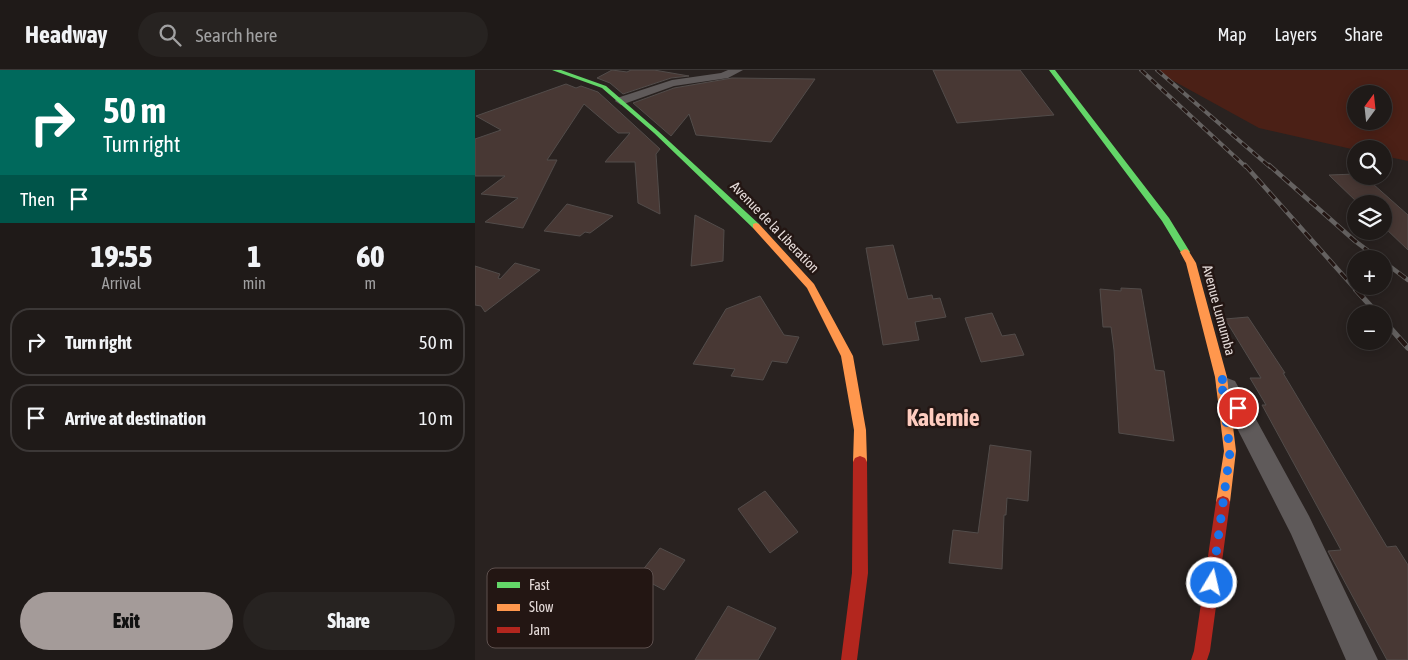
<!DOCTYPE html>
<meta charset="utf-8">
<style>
body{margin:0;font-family:"Asap Condensed",sans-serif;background:#272321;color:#f1f3f6;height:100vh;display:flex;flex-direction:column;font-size:19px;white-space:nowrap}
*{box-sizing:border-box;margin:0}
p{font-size:16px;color:#a1a1a2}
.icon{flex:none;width:28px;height:28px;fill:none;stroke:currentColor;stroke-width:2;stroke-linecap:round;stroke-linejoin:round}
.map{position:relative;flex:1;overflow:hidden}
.panel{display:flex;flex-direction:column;background:#1f1a18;width:475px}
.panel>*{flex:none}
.banner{background:#00695c;color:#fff;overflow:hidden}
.needle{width:32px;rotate:15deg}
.fabs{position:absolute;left:872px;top:15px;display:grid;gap:10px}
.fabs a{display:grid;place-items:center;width:45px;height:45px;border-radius:50%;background:#1f1a18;box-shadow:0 2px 12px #0003,0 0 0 1px #3c3837;font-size:25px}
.pin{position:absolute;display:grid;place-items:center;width:42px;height:42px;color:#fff;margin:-21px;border:2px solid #fff;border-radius:50%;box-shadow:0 1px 5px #0007}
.me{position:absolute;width:55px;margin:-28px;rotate:9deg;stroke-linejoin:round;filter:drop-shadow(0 0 4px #0008)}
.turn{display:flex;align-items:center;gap:18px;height:105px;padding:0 20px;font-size:22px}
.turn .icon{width:65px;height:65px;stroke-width:2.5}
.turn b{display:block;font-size:35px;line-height:42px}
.then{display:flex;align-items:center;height:48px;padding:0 20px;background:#0003;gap:10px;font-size:19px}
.eta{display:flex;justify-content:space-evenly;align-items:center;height:85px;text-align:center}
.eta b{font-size:30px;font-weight:800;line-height:35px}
.primary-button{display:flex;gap:10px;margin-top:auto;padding:10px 20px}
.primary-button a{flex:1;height:58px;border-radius:30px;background:#a49b99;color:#111;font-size:20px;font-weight:800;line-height:58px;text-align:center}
.primary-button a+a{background:#272321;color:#f1f3f6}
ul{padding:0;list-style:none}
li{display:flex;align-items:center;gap:15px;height:68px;margin:0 10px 8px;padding:0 10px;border:2px solid #3c3837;border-radius:20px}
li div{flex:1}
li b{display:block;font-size:19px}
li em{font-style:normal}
header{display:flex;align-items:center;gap:30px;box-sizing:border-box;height:70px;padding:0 25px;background:#1f1a18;border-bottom:1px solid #3c3837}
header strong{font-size:24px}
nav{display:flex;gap:28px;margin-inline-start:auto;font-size:18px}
.search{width:350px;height:45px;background:#272321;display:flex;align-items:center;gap:12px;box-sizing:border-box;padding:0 18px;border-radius:28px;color:#a1a1a2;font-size:19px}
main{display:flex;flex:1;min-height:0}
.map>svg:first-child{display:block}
.green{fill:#4b2016;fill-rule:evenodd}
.building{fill:#483834;stroke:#524c4a}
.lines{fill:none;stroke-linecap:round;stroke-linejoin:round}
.street{fill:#5f5a5a;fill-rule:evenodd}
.fast{fill:#63d668;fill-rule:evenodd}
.slow{fill:#ff974d;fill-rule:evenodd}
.jam{fill:#b3261e;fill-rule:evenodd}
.rail-far2-casing{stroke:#656261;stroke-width:4}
.rail-far1-casing{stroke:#656261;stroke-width:4.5}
.rail-casing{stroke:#656261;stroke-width:5.5}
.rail-far2{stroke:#231613;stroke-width:2.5;stroke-dasharray:7;stroke-linecap:butt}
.rail-far1{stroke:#231613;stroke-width:3;stroke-dasharray:9;stroke-linecap:butt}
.rail{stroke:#231613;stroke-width:4;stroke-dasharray:11;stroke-linecap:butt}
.route{stroke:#1a73e8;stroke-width:9;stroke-dasharray:0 16.2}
.labels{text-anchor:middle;stroke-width:5;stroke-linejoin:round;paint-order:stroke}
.street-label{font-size:14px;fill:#e6dcda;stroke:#231613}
.town-label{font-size:24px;font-weight:bold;fill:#feccbf;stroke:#231613}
.key{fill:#231613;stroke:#5e514f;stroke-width:1}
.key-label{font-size:14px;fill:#e6dcda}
</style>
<header>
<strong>Headway</strong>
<div class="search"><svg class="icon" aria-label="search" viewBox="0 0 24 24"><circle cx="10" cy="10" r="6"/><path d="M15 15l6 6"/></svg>Search here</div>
<nav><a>Map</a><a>Layers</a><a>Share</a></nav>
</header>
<main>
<section class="panel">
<div class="banner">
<div class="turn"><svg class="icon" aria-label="right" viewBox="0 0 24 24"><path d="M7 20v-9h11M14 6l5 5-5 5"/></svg><div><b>50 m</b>Turn right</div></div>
<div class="then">Then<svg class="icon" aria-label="arrive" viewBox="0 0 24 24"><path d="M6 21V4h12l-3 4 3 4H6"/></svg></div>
</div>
<div class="eta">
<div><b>19:55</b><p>Arrival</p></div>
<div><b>1</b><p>min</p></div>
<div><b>60</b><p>m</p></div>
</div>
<ul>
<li><svg class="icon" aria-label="right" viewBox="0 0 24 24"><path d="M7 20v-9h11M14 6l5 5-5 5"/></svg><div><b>Turn right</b></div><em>50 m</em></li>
<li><svg class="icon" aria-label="arrive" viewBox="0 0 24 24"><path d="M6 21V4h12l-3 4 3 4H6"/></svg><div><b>Arrive at destination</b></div><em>10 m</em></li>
</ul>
<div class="primary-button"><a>Exit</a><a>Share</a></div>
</section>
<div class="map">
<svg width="933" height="590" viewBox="0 0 933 590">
<rect width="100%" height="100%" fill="#292220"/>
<path class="green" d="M 683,0 L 933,0 L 933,91 L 909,86 L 909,79 L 881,80 L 784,58 L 695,9 ZM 881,24 L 909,24 L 909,51 L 881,51 Z"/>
<g class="building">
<polygon points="137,0 152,2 156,0 179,0 214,6 196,8 148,24 135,13 122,8"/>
<polygon points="458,0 545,0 579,45 482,53"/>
<polygon points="257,8 340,9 296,72 221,65 214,44 196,66 158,33 199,18"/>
<polygon points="91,14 101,18 106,16 123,22 185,79 181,84 185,144 163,133 160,92 130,92 155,63 143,63 109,34 72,90 82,90 48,158 10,152 43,128 6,124 30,106 0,106 0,69 26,60 1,46"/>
<polygon points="881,104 881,106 889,106 933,145 933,180 909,157 909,134 884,134 854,105"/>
<polygon points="92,134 138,146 115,163 110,162 105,166 69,161"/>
<polygon points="220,145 249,160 248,191 216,196"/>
<polygon points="418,175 433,229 457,225 458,229 465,228 471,247 440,252 444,270 408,275 391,178"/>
<polygon points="40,193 65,200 10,242 6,236 0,235 0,196 25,204 23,208 25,209"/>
<polygon points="646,218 666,219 680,300 689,301 699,371 644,363 639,280 636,257 628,257 625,219 646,221"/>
<polygon points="285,226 309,265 324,267 312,293 297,291 288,310 256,306 260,299 218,294 251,239"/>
<polygon points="517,243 527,266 540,264 549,285 506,292 490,248"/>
<polygon points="773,247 810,303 808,303 912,477 921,476 933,495 933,590 912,590 853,481 866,480 787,335 791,335 775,308 786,308 750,249"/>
<polygon points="515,375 556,381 553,431 532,428 531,445 529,445 527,499 474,493 478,460 503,463"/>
<polygon points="290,421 323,462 295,483 263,439"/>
<polygon points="185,478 210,490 189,520 163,506"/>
<polygon points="253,536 301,558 283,590 220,590"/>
</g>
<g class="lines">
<g class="street">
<polygon points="253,0 268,0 253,8 199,16 146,35 140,31 142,28 197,10 246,3"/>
<polygon points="752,308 760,311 834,446 903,590 871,590 816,464 741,317 744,311"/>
</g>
<g class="fast">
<polygon points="77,0 86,0 131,16 183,61 284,154 284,158 278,158 179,63 127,18"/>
<polygon points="574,0 580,0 694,148 715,182 713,184 707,184 687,151"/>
</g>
<g class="slow">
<polygon points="281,153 284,154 339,214 378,286 391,360 392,392 390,396 385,398 380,396 378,392 379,360 366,286 332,218 278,158 278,154"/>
<polygon points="710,179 713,180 721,193 752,307 761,381 755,432 753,436 748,438 743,436 741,432 749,381 740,307 711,193 705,182"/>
</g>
<g class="jam">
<polygon points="385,386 390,388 392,392 393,503 382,590 366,590 377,503 378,392 380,388"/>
<polygon points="748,426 753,428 755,432 735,581 732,590 716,590 719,581 741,432 743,428"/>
</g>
<g class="rail-far2-casing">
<g id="rail-far2">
<polyline points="666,0 771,97"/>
<polyline points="682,0 795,97"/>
</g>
</g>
<g class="rail-far1-casing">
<g id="rail-far1">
<polyline points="770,95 882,221"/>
<polyline points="794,95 880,171 904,189"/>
<polyline points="909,192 933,210"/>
</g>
</g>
<g class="rail-casing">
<g id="rail">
<polyline points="881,220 903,244"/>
<polyline points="909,251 933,278"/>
</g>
</g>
<use href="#rail-far2" class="rail-far2"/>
<use href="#rail-far1" class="rail-far1"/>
<use href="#rail" class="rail"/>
</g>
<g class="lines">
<polyline class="route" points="737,513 755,382 746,307 763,338"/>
</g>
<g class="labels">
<g class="street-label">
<text transform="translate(300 157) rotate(46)" y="5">Avenue de la Liberation</text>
<text transform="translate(744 240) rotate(75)" y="5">Avenue Lumumba</text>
</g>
<g class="town-label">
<text x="468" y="356">Kalemie</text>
</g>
</g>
<rect x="12" y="498" width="166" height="80" rx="8" class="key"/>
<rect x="22" y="512" width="23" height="6" fill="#63d668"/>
<rect x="22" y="534" width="23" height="7" fill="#ff974d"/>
<rect x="22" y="557" width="23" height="6" fill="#b3261e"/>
<g class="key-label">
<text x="54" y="520">Fast</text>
<text x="54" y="542">Slow</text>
<text x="54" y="565">Jam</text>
</g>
</svg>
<div class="fabs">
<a><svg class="needle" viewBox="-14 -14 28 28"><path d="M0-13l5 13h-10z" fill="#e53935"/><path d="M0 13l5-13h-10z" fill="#a1a1a2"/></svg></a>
<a><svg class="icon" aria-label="search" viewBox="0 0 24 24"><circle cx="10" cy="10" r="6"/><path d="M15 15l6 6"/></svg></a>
<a><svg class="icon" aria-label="layers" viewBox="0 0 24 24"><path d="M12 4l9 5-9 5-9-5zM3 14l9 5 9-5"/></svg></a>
<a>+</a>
<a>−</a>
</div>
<div class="pin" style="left:763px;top:338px;background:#d93025"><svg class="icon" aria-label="arrive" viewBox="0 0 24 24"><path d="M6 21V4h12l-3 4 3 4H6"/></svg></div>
<svg class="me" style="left:737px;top:513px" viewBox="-20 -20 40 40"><circle r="17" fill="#1a73e8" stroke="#fff" stroke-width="3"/><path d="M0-11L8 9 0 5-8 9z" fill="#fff"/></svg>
</div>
</main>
